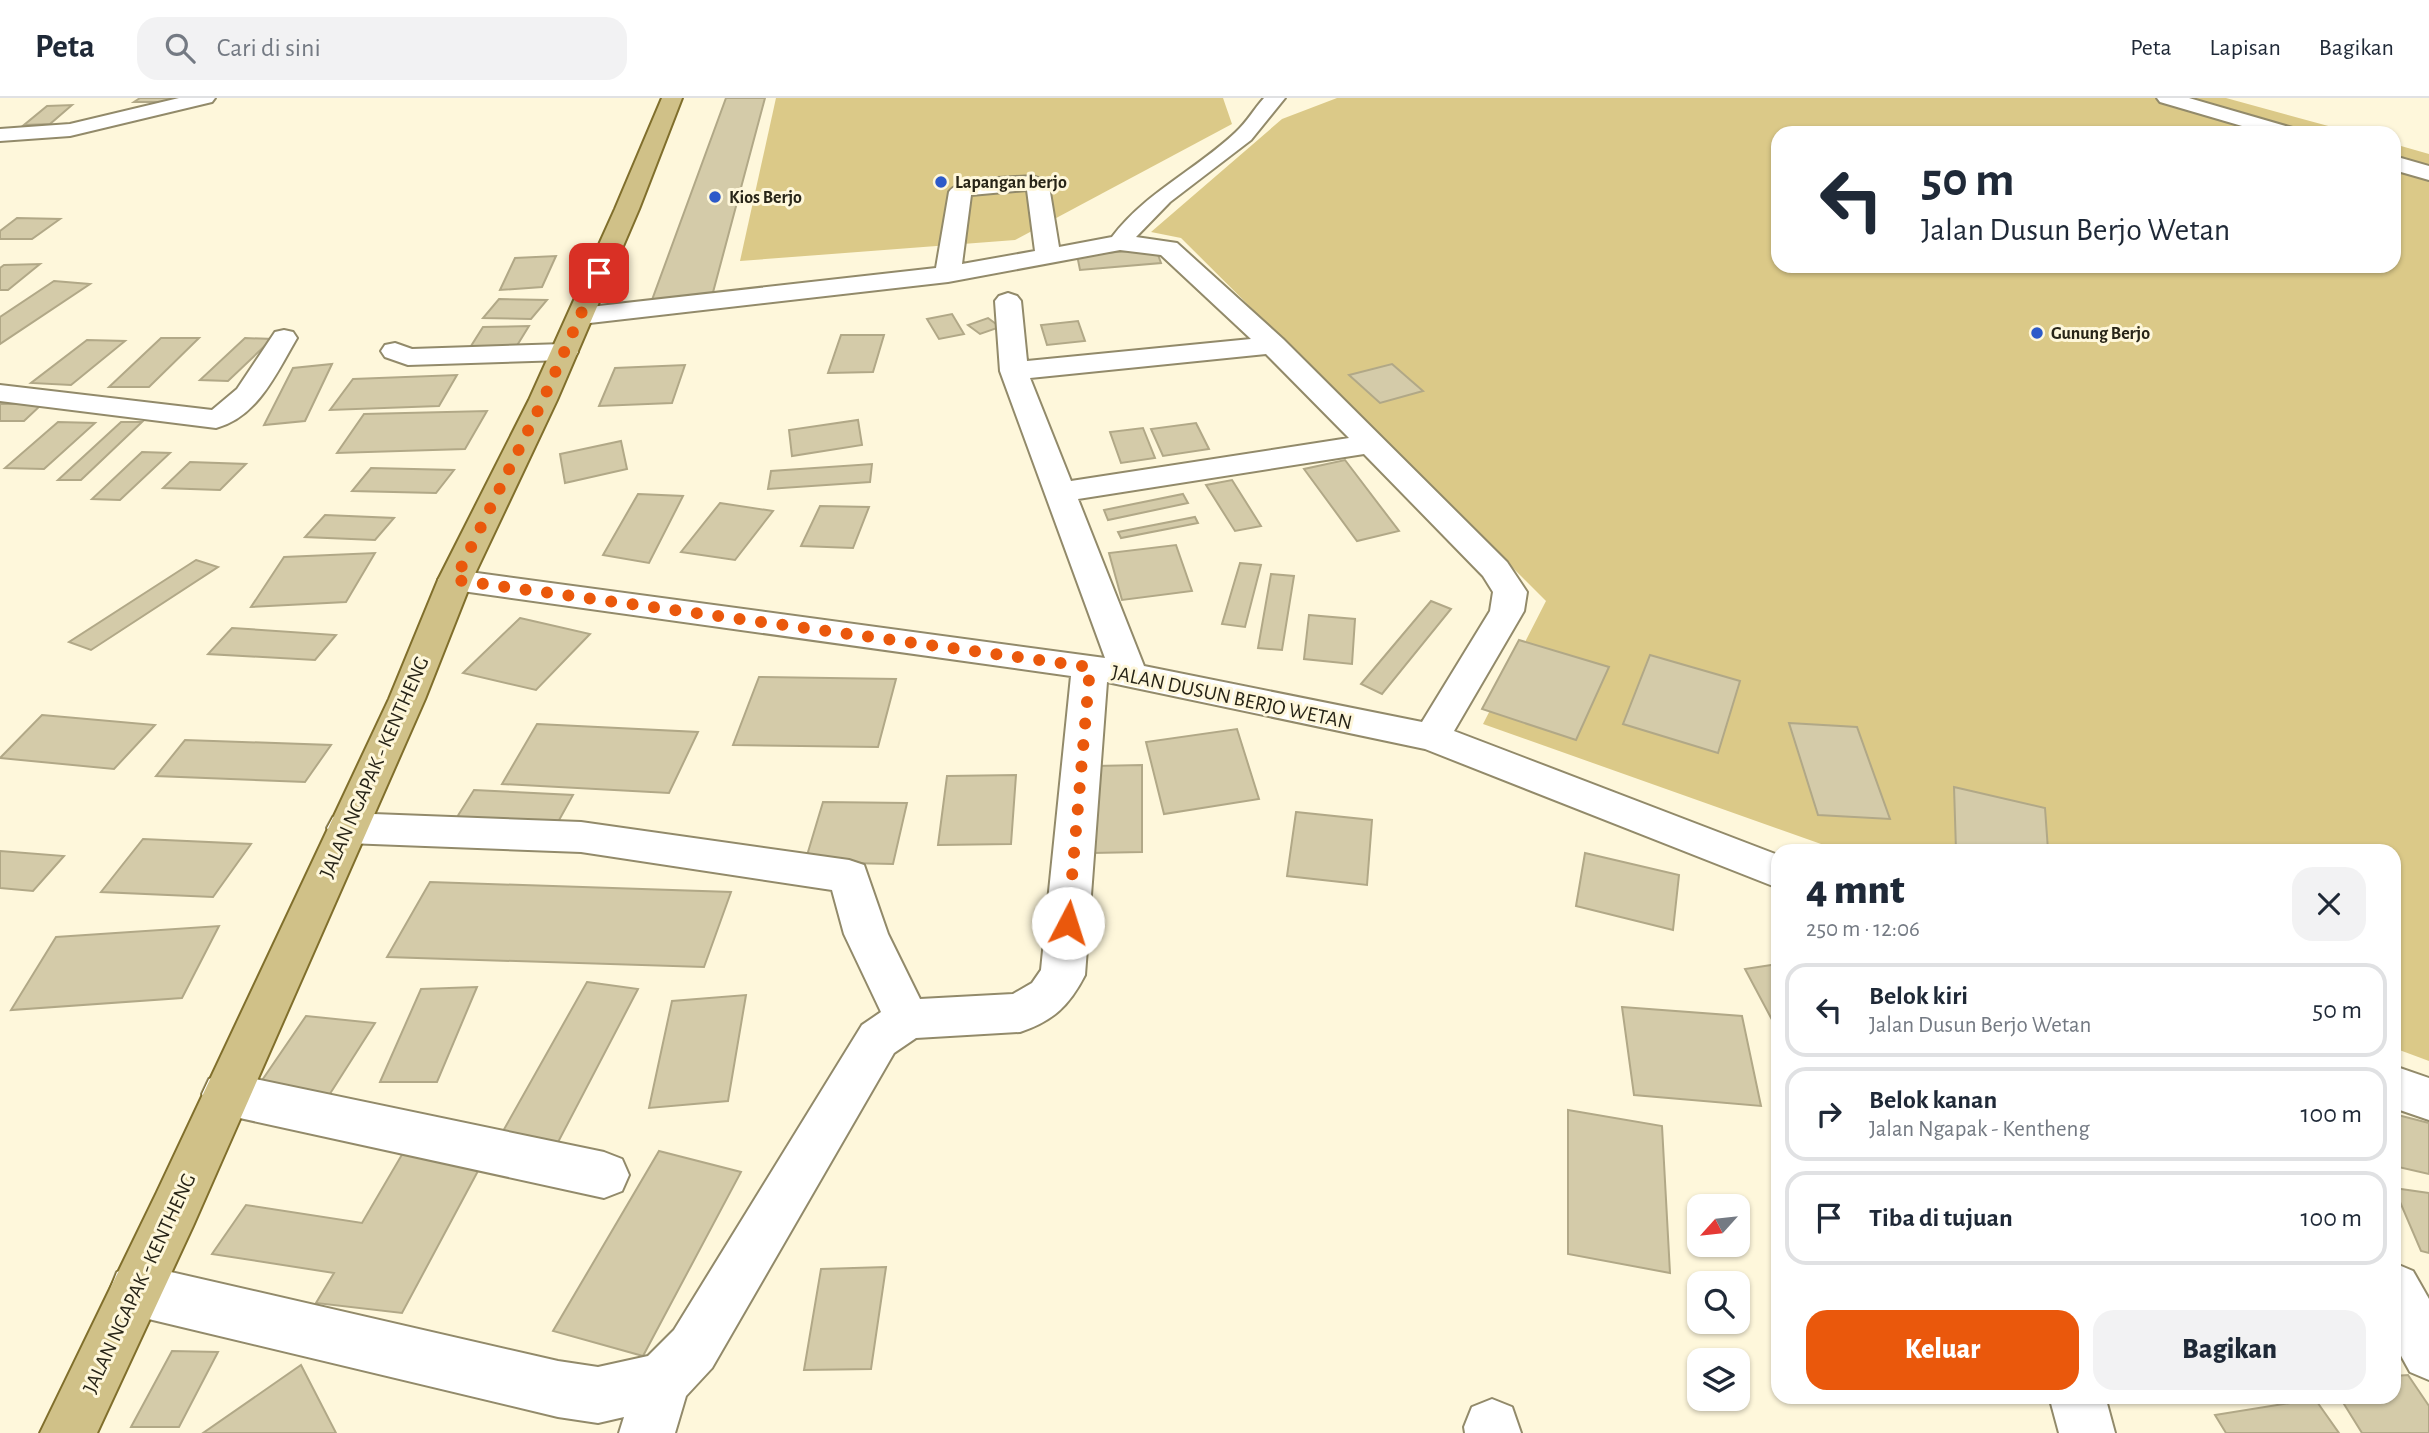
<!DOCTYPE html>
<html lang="id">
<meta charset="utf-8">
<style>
body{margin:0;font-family:"Alegreya Sans",sans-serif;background:#f2f2f3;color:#1f2937;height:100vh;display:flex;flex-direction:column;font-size:26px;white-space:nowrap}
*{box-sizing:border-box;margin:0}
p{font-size:23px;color:#747a83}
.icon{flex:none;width:38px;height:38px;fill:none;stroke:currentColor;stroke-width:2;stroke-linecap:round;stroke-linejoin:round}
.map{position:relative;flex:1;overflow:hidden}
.details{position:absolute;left:1771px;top:746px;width:630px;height:560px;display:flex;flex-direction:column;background:#fff;border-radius:21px;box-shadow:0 2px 5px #0004}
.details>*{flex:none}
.hud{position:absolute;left:1771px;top:28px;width:630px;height:147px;border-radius:21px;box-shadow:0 2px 5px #0004;background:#fff;color:#1f2937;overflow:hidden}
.needle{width:46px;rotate:243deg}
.tools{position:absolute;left:1687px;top:1096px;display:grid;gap:14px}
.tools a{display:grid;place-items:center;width:63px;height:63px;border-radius:14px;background:#fff;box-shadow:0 2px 5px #0004;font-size:35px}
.pin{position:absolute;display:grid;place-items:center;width:60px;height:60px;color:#fff;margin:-30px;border-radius:14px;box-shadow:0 4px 10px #0006}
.me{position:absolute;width:77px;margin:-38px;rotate:5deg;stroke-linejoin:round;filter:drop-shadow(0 0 5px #0008)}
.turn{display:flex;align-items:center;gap:24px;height:147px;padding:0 35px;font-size:32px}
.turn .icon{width:91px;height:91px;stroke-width:2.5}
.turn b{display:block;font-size:49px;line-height:60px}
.round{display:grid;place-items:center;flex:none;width:74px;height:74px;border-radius:21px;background:#f2f2f3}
.overview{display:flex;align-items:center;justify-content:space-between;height:119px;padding:0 35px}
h1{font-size:42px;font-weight:800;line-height:52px}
.action{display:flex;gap:14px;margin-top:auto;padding:14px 35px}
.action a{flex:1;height:80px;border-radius:21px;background:#ea580c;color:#fff;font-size:28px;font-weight:800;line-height:80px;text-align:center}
.action a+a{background:#f2f2f3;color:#1f2937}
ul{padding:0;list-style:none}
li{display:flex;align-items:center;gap:21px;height:94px;margin:0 14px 10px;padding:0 21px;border:4px solid #e0e1e3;border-radius:21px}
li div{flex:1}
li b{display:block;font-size:26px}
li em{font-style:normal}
header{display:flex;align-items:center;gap:42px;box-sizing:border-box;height:98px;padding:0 35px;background:#fff;border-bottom:2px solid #e0e1e3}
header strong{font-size:33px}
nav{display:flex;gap:38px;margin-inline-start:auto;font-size:24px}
.search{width:490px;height:63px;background:#f2f2f3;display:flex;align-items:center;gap:18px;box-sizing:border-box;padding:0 24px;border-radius:21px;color:#747a83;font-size:26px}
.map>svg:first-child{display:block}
.green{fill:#dbc988}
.building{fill:#d4cba9;stroke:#b1a887;stroke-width:2}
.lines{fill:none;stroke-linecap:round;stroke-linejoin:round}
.minor-casing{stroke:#928a6a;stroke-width:4}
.major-casing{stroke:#806f2c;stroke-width:4}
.minor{fill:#fff;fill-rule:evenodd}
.major{fill:#d0c188;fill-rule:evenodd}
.route{stroke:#ea580c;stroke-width:12;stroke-dasharray:0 21.6}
.poi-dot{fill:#2d5ac9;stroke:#fef7db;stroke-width:2.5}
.labels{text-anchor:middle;stroke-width:6;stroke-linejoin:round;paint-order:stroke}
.far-poi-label{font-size:18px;font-weight:bold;fill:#272417;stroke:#fef7db;text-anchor:start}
.street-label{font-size:21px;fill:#272417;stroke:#fef7db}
</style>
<header>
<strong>Peta</strong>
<div class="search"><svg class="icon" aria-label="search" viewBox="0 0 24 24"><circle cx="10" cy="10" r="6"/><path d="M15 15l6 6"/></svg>Cari di sini</div>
<nav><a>Peta</a><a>Lapisan</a><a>Bagikan</a></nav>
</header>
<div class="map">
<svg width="2429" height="1335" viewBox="0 0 2429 1335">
<rect width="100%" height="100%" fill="#fef7db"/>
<g class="green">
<polygon points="776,0 1223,0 1232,26 1015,142 740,163"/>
<polygon points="1337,0 2226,0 2354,35 1778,35 1778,168 2394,168 2394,46 2429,56 2429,963 2394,950 2394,752 1838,752 1483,626 1546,503 1181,140 1151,134 1282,21"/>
</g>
<g class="building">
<polygon points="140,0 174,0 169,4 134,4"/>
<polygon points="726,0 765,0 712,198 652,202"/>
<polygon points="72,7 50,26 24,27 47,8"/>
<polygon points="17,120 60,121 32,141 0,141 0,133"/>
<polygon points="1156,151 1161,165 1080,172 1077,157"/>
<polygon points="556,158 542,189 500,192 515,160"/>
<polygon points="40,166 8,192 0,192 0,170 4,167"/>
<polygon points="54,183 90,186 0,246 0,219"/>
<polygon points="499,201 547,202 531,221 483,220"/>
<polygon points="952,216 964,236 939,241 927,221"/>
<polygon points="988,220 1000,229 980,236 968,227"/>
<polygon points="1078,223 1085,243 1047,247 1041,227"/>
<polygon points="529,228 513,254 466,256 483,229"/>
<polygon points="841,237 884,237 873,274 828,275"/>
<polygon points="161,240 199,240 149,289 109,289"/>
<polygon points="245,240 272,241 228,283 200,282"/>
<polygon points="87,242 125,243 71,287 31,285"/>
<polygon points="332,266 305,323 264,327 293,270"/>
<polygon points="1392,266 1423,293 1380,305 1349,277"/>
<polygon points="685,267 672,305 599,308 615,270"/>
<polygon points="457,277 439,308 330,312 353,281"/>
<polygon points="0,306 42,306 24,323 0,323"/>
<polygon points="487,313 465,351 337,355 364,316"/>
<polygon points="858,322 862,347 792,358 789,332"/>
<polygon points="58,324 95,325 44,371 5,370"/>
<polygon points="121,324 142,324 81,382 58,382"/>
<polygon points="1196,325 1209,351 1163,358 1151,331"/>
<polygon points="1143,330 1155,360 1121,365 1110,334"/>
<polygon points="621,343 627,371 565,385 560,356"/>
<polygon points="142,354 170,355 120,402 92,401"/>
<polygon points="1345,362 1399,433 1357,443 1304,371"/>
<polygon points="190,364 246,366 220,392 163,390"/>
<polygon points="872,366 870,384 768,391 771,373"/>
<polygon points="371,370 454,372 436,395 352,393"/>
<polygon points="1232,382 1261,428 1235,433 1206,387"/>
<polygon points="638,396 683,398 649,465 603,457"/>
<polygon points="1183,396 1188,405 1108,422 1104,412"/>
<polygon points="720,405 773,413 735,462 681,454"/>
<polygon points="820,408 869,409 853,450 801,448"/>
<polygon points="325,417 394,420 375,442 305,439"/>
<polygon points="1195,419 1198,425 1121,440 1118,434"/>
<polygon points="1176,447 1192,493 1122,502 1109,455"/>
<polygon points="375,455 346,504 251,509 284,459"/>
<polygon points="196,462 218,469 91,552 69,544"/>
<polygon points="1240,465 1261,467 1245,529 1222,526"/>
<polygon points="1271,476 1294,478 1282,552 1258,550"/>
<polygon points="1431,503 1451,511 1382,596 1361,586"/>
<polygon points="1309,517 1355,521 1352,566 1304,561"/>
<polygon points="520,520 590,536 536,592 463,575"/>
<polygon points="232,530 336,537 315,562 208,556"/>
<polygon points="1519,542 1609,569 1576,642 1482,611"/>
<polygon points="1650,557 1740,583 1718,655 1623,626"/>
<polygon points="759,579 896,581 878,649 733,647"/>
<polygon points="42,617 155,627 114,671 0,660"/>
<polygon points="1789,625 1857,629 1890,721 1818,717"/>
<polygon points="537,626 698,634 669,695 502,686"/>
<polygon points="1237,631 1259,701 1164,716 1146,644"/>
<polygon points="185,642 331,647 305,684 156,678"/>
<polygon points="1142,667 1142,754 1092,755 1095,668"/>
<polygon points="1016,677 1011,746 938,747 947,678"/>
<polygon points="1954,689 2045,710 2048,752 1956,752"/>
<polygon points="474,692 573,697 553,733 452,727"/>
<polygon points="823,704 907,705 893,766 805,764"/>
<polygon points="1296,714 1372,722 1367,787 1287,778"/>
<polygon points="143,741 251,746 213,799 101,794"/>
<polygon points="0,753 64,758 33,793 0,790"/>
<polygon points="1585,755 1679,777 1673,832 1576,808"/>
<polygon points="430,784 731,794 704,869 387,859"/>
<polygon points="219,828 182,900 11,912 56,839"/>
<polygon points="1778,866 1778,933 1745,871"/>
<polygon points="587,884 638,891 555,1050 498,1042"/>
<polygon points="477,889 437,984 380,984 421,891"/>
<polygon points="746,897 728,1003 649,1010 672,903"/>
<polygon points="1622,909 1742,918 1761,1008 1634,997"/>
<polygon points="306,918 375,925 326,1002 254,994"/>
<polygon points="1568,1012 1662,1028 1670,1175 1568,1156"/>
<polygon points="2394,1016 2429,1025 2429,1076 2394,1068"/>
<polygon points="407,1048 486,1058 402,1215 316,1205 334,1175 212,1156 246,1107 362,1125"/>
<polygon points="659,1053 741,1074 643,1258 553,1233"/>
<polygon points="2394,1090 2429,1095 2429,1155 2421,1153"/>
<polygon points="886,1169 871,1271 804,1272 821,1171"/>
<polygon points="172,1253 218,1254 179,1329 131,1329"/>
<polygon points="301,1267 336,1335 203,1335"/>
<polygon points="2408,1277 2429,1308 2429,1335 2362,1335 2339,1298 2394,1298 2394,1278"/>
<polygon points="2315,1301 2339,1335 2226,1335 2215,1317"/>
</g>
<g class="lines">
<g class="minor-casing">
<g id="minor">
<polygon points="179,0 215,0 212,4 70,38 0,43 0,31 70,26"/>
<path d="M 1264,0 L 1285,0 L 1251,42 L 1170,104 L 1136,139 L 1177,145 L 1283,241 L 1507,464 L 1527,494 L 1524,513 L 1454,633 L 1778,757 L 1778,790 L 1425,651 L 1107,584 L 1085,877 C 1069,908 1053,923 1020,934 L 916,940 L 894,955 L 712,1270 L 686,1298 L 675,1335 L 619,1335 L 624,1319 L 598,1325 L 558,1319 L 136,1218 L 117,1210 L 110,1192 L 117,1174 L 136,1166 L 558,1263 L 598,1269 L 648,1258 L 674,1232 L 862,927 L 881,914 L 844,836 L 832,792 L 581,754 L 347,745 L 333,741 L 327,730 L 333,719 L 347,715 L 581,724 L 849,762 L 864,767 L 888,836 L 920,901 L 1013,896 L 1032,885 L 1041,872 L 1071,578 L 455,492 L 443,489 L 438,482 L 443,475 L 455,472 L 1105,560 L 1000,273 L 995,203 L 999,198 L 1008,195 L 1017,198 L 1021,203 L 1027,263 L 1251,241 L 1161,157 L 1120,152 L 948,184 L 581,226 L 572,224 L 568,218 L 572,212 L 581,210 L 936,170 L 949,94 C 960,78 1012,80 1032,78 L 1046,83 L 1049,88 L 1059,149 L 1112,139 C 1146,94 1196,72 1236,34 C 1247,24 1254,11 1264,0 ZM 1027,92 L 1035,153 L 962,166 L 971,97 ZM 1266,256 L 1349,340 L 1071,383 L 1030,280 ZM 1364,356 L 1483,478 L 1493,494 L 1490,513 L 1422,624 L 1144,568 L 1078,401 Z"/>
<polygon points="2157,0 2189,0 2296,31 2300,35 2266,35 2160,4"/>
<polygon points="2394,58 2429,68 2429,82 2394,72"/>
<path d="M 284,232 L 293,234 L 297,240 C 277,274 258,319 216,330 L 0,303 L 0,287 L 212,312 L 237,291 L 275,234 Z"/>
<polygon points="395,245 412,251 564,246 574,248 578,254 574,260 564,262 408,267 385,259 381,253 385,247"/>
<polygon points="2394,968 2429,980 2429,1022 2394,1010"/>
<polygon points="226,975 604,1054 622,1061 629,1077 622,1093 604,1100 226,1017 209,1011 202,996 209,981"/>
<polygon points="2394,1165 2413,1173 2429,1201 2429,1282 2410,1274 2394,1245"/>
<polygon points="2049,1298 2105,1298 2115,1335 2059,1335"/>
<polygon points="1492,1301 1512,1309 1521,1335 1465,1335 1464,1329 1472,1309"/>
</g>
</g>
<g class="major-casing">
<polygon id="major" points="662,0 682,0 639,111 557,302 472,482 425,601 193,1128 97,1335 40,1335 157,1094 389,601 438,482 529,302 615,111"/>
</g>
<use href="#minor" class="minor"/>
<use href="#major" class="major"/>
</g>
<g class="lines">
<polyline class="route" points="599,175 543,302 455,482 1090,569 1068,825"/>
</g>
<g class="poi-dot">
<circle cx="941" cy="84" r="7"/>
<circle cx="715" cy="99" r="7"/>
<circle cx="2037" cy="235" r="7"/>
</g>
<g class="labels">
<g class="far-poi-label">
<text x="955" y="90">Lapangan berjo</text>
<text x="729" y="105">Kios Berjo</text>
<text x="2051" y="241">Gunung Berjo</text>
</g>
<g class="street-label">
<text transform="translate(1232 599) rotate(12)" y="7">JALAN DUSUN BERJO WETAN</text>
<text transform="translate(374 669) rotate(-66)" y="7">JALAN NGAPAK - KENTHENG</text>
<text transform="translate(139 1185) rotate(-65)" y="7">JALAN NGAPAK - KENTHENG</text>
</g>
</g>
</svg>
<div class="tools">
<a><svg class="needle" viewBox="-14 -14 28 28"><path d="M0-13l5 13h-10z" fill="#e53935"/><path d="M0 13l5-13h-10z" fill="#747a83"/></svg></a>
<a><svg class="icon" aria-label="search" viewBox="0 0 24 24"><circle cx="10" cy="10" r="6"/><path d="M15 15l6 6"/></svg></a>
<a><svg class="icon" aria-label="layers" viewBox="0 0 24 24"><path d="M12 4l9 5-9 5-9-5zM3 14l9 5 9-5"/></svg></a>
</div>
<div class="pin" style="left:599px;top:175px;background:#d93025"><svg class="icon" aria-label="arrive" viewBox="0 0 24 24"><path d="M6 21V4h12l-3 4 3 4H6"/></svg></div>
<svg class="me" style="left:1068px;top:825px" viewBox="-20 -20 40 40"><circle r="19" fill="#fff"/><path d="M0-13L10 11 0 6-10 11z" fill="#ea580c"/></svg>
<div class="hud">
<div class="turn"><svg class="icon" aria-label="left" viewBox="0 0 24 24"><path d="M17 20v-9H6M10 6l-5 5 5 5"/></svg><div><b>50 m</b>Jalan Dusun Berjo Wetan</div></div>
</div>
<section class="details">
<div class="overview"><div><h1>4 mnt</h1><p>250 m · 12:06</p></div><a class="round"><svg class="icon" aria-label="close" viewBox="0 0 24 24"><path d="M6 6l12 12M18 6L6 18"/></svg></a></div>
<ul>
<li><svg class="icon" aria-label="left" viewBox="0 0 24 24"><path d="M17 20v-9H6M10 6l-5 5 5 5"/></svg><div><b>Belok kiri</b><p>Jalan Dusun Berjo Wetan</p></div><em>50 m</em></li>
<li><svg class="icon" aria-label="right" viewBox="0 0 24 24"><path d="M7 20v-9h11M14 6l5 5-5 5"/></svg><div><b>Belok kanan</b><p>Jalan Ngapak - Kentheng</p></div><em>100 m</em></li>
<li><svg class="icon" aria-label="arrive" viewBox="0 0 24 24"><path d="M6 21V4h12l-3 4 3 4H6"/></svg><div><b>Tiba di tujuan</b></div><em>100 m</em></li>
</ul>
<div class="action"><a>Keluar</a><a>Bagikan</a></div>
</section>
</div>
